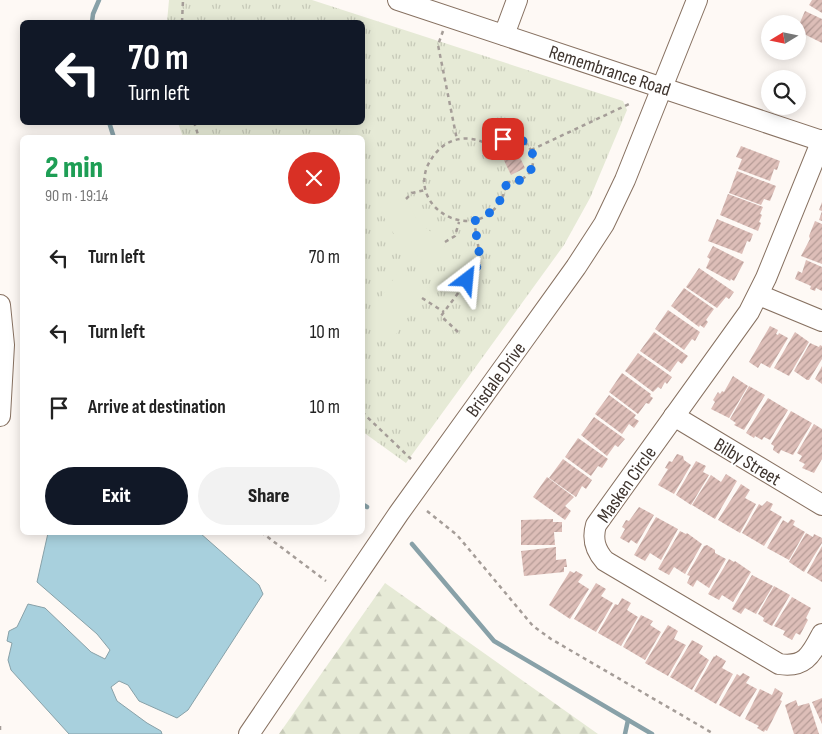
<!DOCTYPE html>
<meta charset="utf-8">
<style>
body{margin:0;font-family:"Sofia Sans Condensed",sans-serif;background:#f2f2f2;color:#222;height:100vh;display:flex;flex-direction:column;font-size:19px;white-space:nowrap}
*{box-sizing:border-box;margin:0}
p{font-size:16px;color:#767676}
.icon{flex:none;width:28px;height:28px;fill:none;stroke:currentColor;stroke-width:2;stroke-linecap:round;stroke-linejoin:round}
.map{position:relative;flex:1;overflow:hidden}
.drawer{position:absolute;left:20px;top:135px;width:345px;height:400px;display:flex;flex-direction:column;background:#fff;border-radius:8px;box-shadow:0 2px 12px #0003}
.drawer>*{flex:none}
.hud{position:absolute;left:20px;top:20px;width:345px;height:105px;border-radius:8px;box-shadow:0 2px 12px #0003;background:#111827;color:#fff;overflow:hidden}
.needle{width:32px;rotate:260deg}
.controls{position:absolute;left:761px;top:15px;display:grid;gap:10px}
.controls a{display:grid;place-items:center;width:45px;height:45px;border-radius:50%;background:#fff;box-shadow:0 2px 12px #0003;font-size:25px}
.pin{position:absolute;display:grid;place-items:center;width:42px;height:42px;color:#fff;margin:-21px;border-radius:10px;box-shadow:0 2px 8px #0006}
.me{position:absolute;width:55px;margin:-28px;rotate:29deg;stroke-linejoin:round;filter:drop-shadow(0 0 4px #0008)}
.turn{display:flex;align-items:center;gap:18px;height:105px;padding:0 25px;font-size:22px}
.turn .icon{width:65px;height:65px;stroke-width:2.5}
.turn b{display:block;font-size:35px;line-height:42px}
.round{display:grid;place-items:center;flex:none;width:52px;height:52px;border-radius:26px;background:#f2f2f2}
.head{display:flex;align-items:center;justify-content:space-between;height:85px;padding:0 25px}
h1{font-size:30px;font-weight:800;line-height:38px;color:#1e9e55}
.button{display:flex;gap:10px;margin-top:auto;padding:10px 25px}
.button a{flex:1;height:58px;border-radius:30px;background:#111827;color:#fff;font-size:20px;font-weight:800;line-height:58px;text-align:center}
.button a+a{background:#f2f2f2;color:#222}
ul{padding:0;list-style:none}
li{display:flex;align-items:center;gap:15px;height:75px;padding:0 25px}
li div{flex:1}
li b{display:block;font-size:19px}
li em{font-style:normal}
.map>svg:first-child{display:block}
.forest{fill:url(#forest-firs)}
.park{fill:url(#park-tufts)}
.pitch{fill:#e6ead6}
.water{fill:#a8d0dd;stroke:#88a1a8}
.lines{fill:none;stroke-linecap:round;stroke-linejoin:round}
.stream{stroke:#88a1a8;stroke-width:4.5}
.building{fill:url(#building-hatch)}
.minor-casing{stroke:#877161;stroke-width:22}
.path{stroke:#a59d98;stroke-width:2.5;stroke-dasharray:4 4;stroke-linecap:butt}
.minor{stroke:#fff;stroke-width:20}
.route{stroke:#1a73e8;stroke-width:9;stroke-dasharray:0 16.2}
.labels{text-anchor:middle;stroke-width:4;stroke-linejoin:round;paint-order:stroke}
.street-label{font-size:19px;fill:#3e342e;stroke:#fff}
</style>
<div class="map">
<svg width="822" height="734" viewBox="0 0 822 734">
<defs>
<pattern id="forest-firs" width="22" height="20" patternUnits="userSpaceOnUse" patternTransform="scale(1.25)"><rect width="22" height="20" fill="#e6ead6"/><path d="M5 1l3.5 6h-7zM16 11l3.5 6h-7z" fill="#c6c9b8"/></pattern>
<pattern id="park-tufts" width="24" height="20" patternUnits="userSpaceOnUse" patternTransform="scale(1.25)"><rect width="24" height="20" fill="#e6ead6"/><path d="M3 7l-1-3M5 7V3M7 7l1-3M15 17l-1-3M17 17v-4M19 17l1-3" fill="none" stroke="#c6c9b8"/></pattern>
<pattern id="building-hatch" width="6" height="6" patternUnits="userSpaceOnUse" patternTransform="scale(1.25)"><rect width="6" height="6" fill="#ddbeb8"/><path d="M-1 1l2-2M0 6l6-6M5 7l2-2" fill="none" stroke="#b59b96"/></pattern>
</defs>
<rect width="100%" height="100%" fill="#fef9f5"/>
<polygon class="forest" points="385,583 598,734 279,734"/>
<polygon class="park" points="169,0 312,0 623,101 627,110 590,198 564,245 406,463 363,432 362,138 183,137 178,123 362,122 362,22 167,22"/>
<g class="pitch">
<path d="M 398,199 L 407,202 L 419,223 L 446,243 L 437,266 C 409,255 390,236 380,207 Z"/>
<polygon points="399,271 427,290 390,343 363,323"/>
</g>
<polygon class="water" points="48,533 200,533 259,585 263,594 188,710 177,718 139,701 128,685 119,681 111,687 117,701 147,723 161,731 162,734 69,734 11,670 8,660 12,643 7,641 9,631 17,627 28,604 45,608 91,652 105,659 110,650 97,634 37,582"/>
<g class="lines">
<g class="stream">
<polyline points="92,22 93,14 99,0"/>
<polyline points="109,122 114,138"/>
<polyline points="362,504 367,507"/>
<polyline points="412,544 494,641 652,734"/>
<polyline points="625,734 628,720"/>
</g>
</g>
<g class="building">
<polygon points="812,0 822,0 822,13 809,5"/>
<polygon points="805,11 822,19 822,43 798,31 798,27"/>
<polygon points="513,143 525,168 511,175 499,150"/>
<polygon points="741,146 780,161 777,170 774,169 770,181 738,169 742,159 736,157"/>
<polygon points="737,171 776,186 770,201 764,199 761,205 729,193"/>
<polygon points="728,194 763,207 760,214 762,215 759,222 761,223 758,231 720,215"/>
<polygon points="822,202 822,221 819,220 822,211 819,210"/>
<polygon points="717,219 753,234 750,242 747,241 742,254 708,241"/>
<polygon points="815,221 822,224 822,264 801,256 810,239 809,236"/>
<polygon points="713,246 744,262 734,281 731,279 730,281 706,268 710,259 707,257"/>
<polygon points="806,260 822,267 822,291 816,288 815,291 810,289 811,286 795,279 798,271 802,273"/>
<polygon points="699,268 734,292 729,299 726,297 717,308 686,287"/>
<polygon points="684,288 714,309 706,320 708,322 704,328 700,325 699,327 671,306"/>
<polygon points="668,310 700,332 695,341 692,339 684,350 655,329"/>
<polygon points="770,326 778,330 776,334 778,335 779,333 788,338 770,368 761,363 758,368 749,362"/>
<polygon points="654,332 688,356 682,364 678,361 670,372 640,351"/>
<polygon points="795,332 809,342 789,376 774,368"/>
<polygon points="810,343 819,347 820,345 822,346 822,359 809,380 807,380 794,371"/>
<polygon points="638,353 672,377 667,384 665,382 661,389 658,387 653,392 625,371"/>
<polygon points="822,366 822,384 815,379"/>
<polygon points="622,373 651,394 650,396 653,398 649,404 646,403 638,414 609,392"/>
<polygon points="733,376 748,386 729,418 711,409 715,402 713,400 718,392 720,394 722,391 724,392"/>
<polygon points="749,386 765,395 744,430 734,425 736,423 730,419"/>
<polygon points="609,395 636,415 634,418 639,421 634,428 629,424 622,434 595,414"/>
<polygon points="768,398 788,410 770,440 764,437 762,440 755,436 754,438 746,433"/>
<polygon points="791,411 812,423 793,455 781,450 779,454 773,450 774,446 771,444"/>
<polygon points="594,417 625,439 618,447 615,445 607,456 581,435"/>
<polygon points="814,424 822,429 822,459 814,473 802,468 805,464 799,461 802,456 797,453"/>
<polygon points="578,438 608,459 602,468 598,466 591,476 565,457"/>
<polygon points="677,454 683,456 684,460 691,465 674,494 658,485 668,469 665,468 669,461 672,462"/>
<polygon points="563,459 592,480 586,489 582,486 576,497 549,478"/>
<polygon points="696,461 706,466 703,472 709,475 691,505 676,495"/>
<polygon points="726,474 737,481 715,519 692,505 711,475 721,482"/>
<polygon points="547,477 574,497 565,506 571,511 565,520 533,497"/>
<polygon points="741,484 750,490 745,498 756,504 740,533 718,520"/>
<polygon points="767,501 773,504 770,510 782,517 764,546 742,533 759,504 762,506"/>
<polygon points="639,507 654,515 637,544 631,540 629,543 620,538 625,529 622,527 626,520 629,521"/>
<polygon points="656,517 678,529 661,560 650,553 645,561 634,555"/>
<polygon points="553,519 553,522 562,522 562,532 554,532 555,545 521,545 521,520"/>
<polygon points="791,519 795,521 793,525 805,532 789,560 767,548 783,520 788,523"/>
<polygon points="680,531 686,534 687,533 702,544 685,574 674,567 669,575 658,569"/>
<polygon points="806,533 813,537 814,534 822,538 822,543 804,572 789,562"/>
<polygon points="707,545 715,550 715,553 726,559 709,588 697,580 693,587 687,583 690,576 687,575 704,546"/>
<polygon points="822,546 822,582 807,573"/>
<polygon points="556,547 556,560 566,559 567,567 564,567 564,572 524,576 521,551"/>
<polygon points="729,559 734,562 735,561 751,572 733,602 722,595 719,600 708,594"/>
<polygon points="570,571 574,573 576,571 583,575 578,582 589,589 570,619 549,605"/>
<polygon points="752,575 773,586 756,614 745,608 741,614 732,609"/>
<polygon points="596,583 606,589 601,596 613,603 596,632 574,619"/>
<polygon points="774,586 790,595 772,626 763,621 764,618 758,614"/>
<polygon points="792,597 811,608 806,618 808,620 800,635 796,633 792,640 783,635 785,631 774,626"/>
<polygon points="622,598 631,603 627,610 638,617 621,646 598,633 615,604 618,605"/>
<polygon points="641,615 653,621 650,625 661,632 645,660 623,647"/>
<polygon points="668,625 678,631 674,639 686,645 668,676 645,663"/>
<polygon points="692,640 703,646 699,653 709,660 692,690 670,677"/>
<polygon points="716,655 726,661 722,668 733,674 716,704 694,691 714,656 715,657"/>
<polygon points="743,673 750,677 746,683 757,689 740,717 719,705 737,674 740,676"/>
<polygon points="775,688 783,693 780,700 782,701 767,731 765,730 764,732 757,728 759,726 745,719 760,689 772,695"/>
<polygon points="822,698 822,724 812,702"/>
<polygon points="796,700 798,706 809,703 819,734 794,734 785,705"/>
</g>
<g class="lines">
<g class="minor-casing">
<g id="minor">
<polyline points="398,0 822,141"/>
<polyline points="504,35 517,0"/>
<path d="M 822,140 L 766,278 L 749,312 L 596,525 C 592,539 595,550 605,561 L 779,664 C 805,668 811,655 822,634"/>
<polyline points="759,295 822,321"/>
<polyline points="0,305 4,345 0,416"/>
<polyline points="674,416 822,505"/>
<polyline points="249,734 399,513 576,267 604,224 625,180 697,0"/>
</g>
</g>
<g class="path">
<polyline points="182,22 183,0"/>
<polyline points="443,31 438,45 457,140"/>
<polyline points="194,122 199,138"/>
<path d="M 509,137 C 543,140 540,184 507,182 C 505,190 503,199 497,206 C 470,241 411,209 427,167 C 431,158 437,150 446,144 C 461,135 478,138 493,147 L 497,142 Z"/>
<polyline points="531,150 629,104"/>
<polyline points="406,199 412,193 425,190"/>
<polyline points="445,242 455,236 459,222"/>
<polyline points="422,298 444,312"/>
<polyline points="458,332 441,316 479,265 479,251 474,221"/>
<polyline points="362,412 411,459"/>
<polyline points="427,511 457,535 533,626 551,639 714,734"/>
<polyline points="261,532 326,581"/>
<polyline points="0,726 0,734"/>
</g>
<use href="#minor" class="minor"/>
</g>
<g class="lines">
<path class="route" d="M 467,280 L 479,264 L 479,251 L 474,221 C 494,214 502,201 507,182 C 544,184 541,130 503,139"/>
</g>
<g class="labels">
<g class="street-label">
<text transform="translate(610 70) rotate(18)" y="7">Remembrance Road</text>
<text transform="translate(495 379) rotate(-54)" y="7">Brisdale Drive</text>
<text transform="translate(748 461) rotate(31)" y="7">Bilby Street</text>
<text transform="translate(626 484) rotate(-55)" y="7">Masken Circle</text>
</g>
</g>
</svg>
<div class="controls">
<a><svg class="needle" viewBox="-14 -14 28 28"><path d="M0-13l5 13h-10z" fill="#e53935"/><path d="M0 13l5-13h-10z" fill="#767676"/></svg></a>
<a><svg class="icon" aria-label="search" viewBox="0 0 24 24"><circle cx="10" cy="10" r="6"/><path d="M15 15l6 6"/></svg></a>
</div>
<div class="pin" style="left:503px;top:139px;background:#d93025"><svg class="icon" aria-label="arrive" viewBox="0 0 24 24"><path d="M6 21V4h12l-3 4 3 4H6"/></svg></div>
<svg class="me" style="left:467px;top:280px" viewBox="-20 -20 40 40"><path d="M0-17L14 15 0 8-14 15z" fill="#1a73e8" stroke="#fff" stroke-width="4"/></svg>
<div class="hud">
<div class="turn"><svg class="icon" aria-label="left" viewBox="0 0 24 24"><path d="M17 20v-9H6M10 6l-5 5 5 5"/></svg><div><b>70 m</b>Turn left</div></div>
</div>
<section class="drawer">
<div class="head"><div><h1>2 min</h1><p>90 m · 19:14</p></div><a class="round" style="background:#d93025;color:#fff"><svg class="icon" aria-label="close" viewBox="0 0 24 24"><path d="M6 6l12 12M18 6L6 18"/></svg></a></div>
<ul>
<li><svg class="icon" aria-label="left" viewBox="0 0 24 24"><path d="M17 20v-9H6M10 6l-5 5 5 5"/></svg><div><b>Turn left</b></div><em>70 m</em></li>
<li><svg class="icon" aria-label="left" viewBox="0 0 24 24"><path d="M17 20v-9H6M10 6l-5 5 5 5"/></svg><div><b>Turn left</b></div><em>10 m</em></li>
<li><svg class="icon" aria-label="arrive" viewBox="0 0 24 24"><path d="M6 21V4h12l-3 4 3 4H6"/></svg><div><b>Arrive at destination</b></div><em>10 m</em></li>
</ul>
<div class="button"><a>Exit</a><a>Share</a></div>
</section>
</div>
